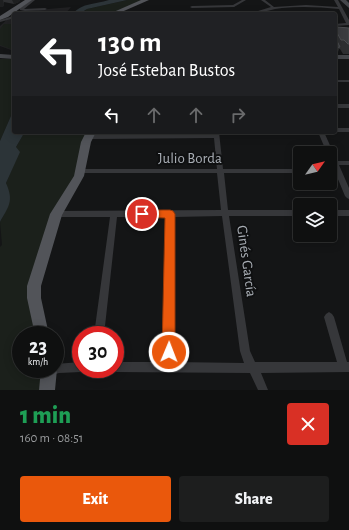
<!DOCTYPE html>
<meta charset="utf-8">
<style>
body{margin:0;font-family:"Alegreya Sans",sans-serif;background:#1d1e1e;color:#f1f3f6;height:100vh;display:flex;flex-direction:column;font-size:15px;white-space:nowrap}
*{box-sizing:border-box;margin:0}
p{font-size:13px;color:#9b9d9f}
.icon{flex:none;width:22px;height:22px;fill:none;stroke:currentColor;stroke-width:2;stroke-linecap:round;stroke-linejoin:round}
.map{position:relative;height:390px;overflow:hidden}
.drawer{display:flex;flex-direction:column;background:#0f1010;flex:1}
.drawer>*{flex:none}
.top-card{position:absolute;left:12px;top:12px;width:325px;height:122px;border-radius:4px;box-shadow:0 2px 10px #0003,0 0 0 1px #2f3030;background:#202124;color:#fff;overflow:hidden}
.needle{width:26px;rotate:56deg}
.buttons{position:absolute;left:293px;top:146px;display:grid;gap:8px}
.buttons a{display:grid;place-items:center;width:44px;height:44px;border-radius:4px;background:#0f1010;box-shadow:0 2px 10px #0003,0 0 0 1px #2f3030;font-size:20px}
.speed{position:absolute;left:12px;top:326px;display:flex;gap:8px;font-size:20px;font-weight:700;text-align:center}
.speed>*{display:grid;place-content:center;width:52px;height:52px;border-radius:50%;background:#0f1010;box-shadow:0 2px 10px #0003,0 0 0 1px #2f3030;line-height:1}
.speed small{font-size:10px;font-weight:400}
.speed .limit{border:6px solid #d22;background:#fff;color:#111}
.pin{position:absolute;display:grid;place-items:center;width:34px;height:34px;color:#fff;margin:-17px;border:2px solid #fff;border-radius:50%;box-shadow:0 1px 4px #0007}
.me{position:absolute;width:44px;margin:-22px;rotate:1deg;stroke-linejoin:round;filter:drop-shadow(0 0 3px #0008)}
.turn{display:flex;align-items:center;gap:14px;height:84px;padding:0 20px;font-size:18px}
.turn .icon{width:52px;height:52px;stroke-width:2.5}
.turn b{display:block;font-size:28px;line-height:34px}
.lanes{display:flex;align-items:center;height:38px;padding:0 20px;background:#0003;justify-content:center;gap:20px;direction:ltr}
.lanes .off{opacity:.35}
.round{display:grid;place-items:center;flex:none;width:42px;height:42px;border-radius:4px;background:#1d1e1e}
.headline{display:flex;align-items:center;justify-content:space-between;height:68px;padding:0 20px}
h1{font-size:24px;font-weight:800;line-height:30px;color:#1e9e55}
.cta{display:flex;gap:8px;margin-top:auto;padding:8px 20px}
.cta a{flex:1;height:46px;border-radius:4px;background:#ea580c;color:#fff;font-size:16px;font-weight:800;line-height:46px;text-align:center}
.cta a+a{background:#1d1e1e;color:#f1f3f6}
.map>svg:first-child{display:block}
.built{fill:#212123}
.green{fill:#1b201b}
.water{fill:#2c3438}
.lines{fill:none;stroke-linecap:round;stroke-linejoin:round}
.street{fill:#36373a;fill-rule:evenodd}
.secondary{fill:#44464a;fill-rule:evenodd}
.primary{fill:#525459;fill-rule:evenodd}
.wall{fill:#2e2f31}
.shaded-wall{fill:#1e1f20}
.building{fill:#3b3c3f;stroke:#4c4e51}
.route{fill:#ea580c;stroke:#983908}
.labels{text-anchor:middle;stroke-width:4;stroke-linejoin:round;paint-order:stroke}
.street-label{font-size:15px;fill:#a8adb4;stroke:#0f1011}
</style>
<div class="map">
<svg width="349" height="390" viewBox="0 0 349 390">
<rect width="100%" height="100%" fill="#141516"/>
<polygon class="built" points="71,7 65,14 14,14 14,51 0,46 0,26 15,12"/>
<g class="green">
<polygon points="127,0 146,0 112,14 79,14 87,9"/>
<polygon points="4,24 14,24 14,50 0,45 0,29"/>
<polygon points="0,59 14,59 14,109 0,141"/>
<polygon points="23,132 91,132 81,171 56,214 34,286 42,335 21,335 21,369 49,369 47,390 0,390 0,247 2,245 0,222 8,207 6,183 12,169 16,147 23,135"/>
</g>
<g class="water">
<path d="M 109,0 L 127,0 L 87,9 L 79,14 L 72,14 C 84,2 94,5 109,0 Z"/>
<path d="M 14,109 L 14,132 L 23,132 L 23,135 L 16,147 L 20,152 L 6,183 C 14,201 9,206 0,222 L 0,141 Z"/>
</g>
<g class="lines">
<g class="street">
<polygon points="31,0 35,0 24,9 45,8 47,9 45,10 25,11 20,10 20,8"/>
<polygon points="242,0 246,0 234,7 192,8 190,7 192,6 233,5"/>
<path d="M 261,0 L 265,0 L 274,7 L 306,5 L 338,7 L 334,0 L 338,0 L 349,20 L 349,25 L 335,26 L 335,24 L 346,23 L 339,9 C 320,7 301,6 282,8 C 271,9 259,14 248,14 L 271,7 Z"/>
<polygon points="10,17 11,17 11,19 0,22 0,20"/>
<rect x="335" y="80" width="14" height="2"/>
<rect x="335" y="104" width="14" height="4"/>
<rect x="335" y="128" width="14" height="4"/>
<path d="M 213,132 L 219,132 L 223,169 L 300,169 L 300,173 L 224,173 L 228,210 L 300,210 L 300,216 L 229,216 L 250,351 L 255,362 L 337,362 L 324,317 L 326,314 L 329,312 L 332,314 L 334,317 L 347,362 L 349,362 L 349,372 L 261,373 L 268,390 L 258,390 L 250,373 L 115,372 L 111,371 L 111,369 L 115,369 L 115,362 L 163,362 L 166,217 L 117,217 L 104,335 L 94,335 L 110,217 L 56,217 L 53,216 L 52,214 L 53,212 L 56,211 L 221,210 L 217,173 L 81,173 L 78,171 L 81,169 L 217,169 L 214,138 L 89,139 L 86,137 L 89,135 L 213,134 ZM 222,216 L 240,351 L 244,363 L 173,362 L 174,217 Z"/>
<polygon points="318,132 324,132 337,161 349,161 349,165 339,165 349,188 349,199 347,198 345,196 330,160 330,153 327,153"/>
<rect x="330" y="210" width="19" height="6"/>
<polygon points="81,362 81,369 85,369 85,371 81,372 59,373 49,376 45,375 44,371 45,369 55,369 55,364"/>
</g>
<g class="secondary">
<polygon points="340,0 346,0 349,3 349,8"/>
<polygon points="0,54 14,55 14,59 0,58"/>
<rect x="335" y="55" width="14" height="4"/>
</g>
<g class="primary">
<polygon points="25,0 32,0 8,17 0,20 0,16"/>
<polygon points="141,0 149,0 117,14 109,14"/>
<polygon points="86,132 96,132 91,142 84,176 62,215 41,286 41,298 49,335 35,335 27,298 27,286 50,214 74,176 81,142"/>
<polygon points="55,364 57,369 55,390 39,390 41,369 55,369"/>
</g>
</g>
<g class="wall">
<polygon points="0,0 20,0 19,2 14,4 4,2 4,4 3,7"/>
<polygon points="337,27 349,28 349,54 343,54 340,49 339,49 338,52 335,52 335,31"/>
<rect x="96" y="132" width="11" height="2"/>
<polygon points="114,132 133,132 132,133 115,133"/>
</g>
<g class="shaded-wall">
<polygon points="0,0 3,0 4,4 3,7 0,7"/>
<polygon points="12,0 20,0 19,2 14,4"/>
</g>
<g class="building">
<polygon points="337,27 349,28 349,44 348,44 344,40 341,40 335,29"/>
<polygon points="335,37 340,47 335,48"/>
</g>
<polygon class="route" points="142,210 170,210 173,211 175,214 175,352 173,356 169,358 164,356 162,352 165,218 139,217 137,214 139,211"/>
<g class="labels">
<g class="street-label">
<text x="190" y="163">Julio Borda</text>
<text transform="translate(247 261) rotate(82)" y="5">Ginés García</text>
</g>
</g>
</svg>
<div class="buttons">
<a><svg class="needle" viewBox="-14 -14 28 28"><path d="M0-13l5 13h-10z" fill="#e53935"/><path d="M0 13l5-13h-10z" fill="#9b9d9f"/></svg></a>
<a><svg class="icon" aria-label="layers" viewBox="0 0 24 24"><path d="M12 4l9 5-9 5-9-5zM3 14l9 5 9-5"/></svg></a>
</div>
<div class="speed"><div>23<small>km/h</small></div><div class="limit">30</div></div>
<div class="pin" style="left:142px;top:214px;background:#d93025"><svg class="icon" aria-label="arrive" viewBox="0 0 24 24"><path d="M6 21V4h12l-3 4 3 4H6"/></svg></div>
<svg class="me" style="left:169px;top:352px" viewBox="-20 -20 40 40"><circle r="17" fill="#ea580c" stroke="#fff" stroke-width="3"/><path d="M0-11L8 9 0 5-8 9z" fill="#fff"/></svg>
<div class="top-card">
<div class="turn"><svg class="icon" aria-label="left" viewBox="0 0 24 24"><path d="M17 20v-9H6M10 6l-5 5 5 5"/></svg><div><b>130 m</b>José Esteban Bustos</div></div>
<div class="lanes"><svg class="icon" aria-label="left" viewBox="0 0 24 24"><path d="M17 20v-9H6M10 6l-5 5 5 5"/></svg><svg class="icon off" aria-label="ahead" viewBox="0 0 24 24"><path d="M12 20V5M6 11l6-6 6 6"/></svg><svg class="icon off" aria-label="ahead" viewBox="0 0 24 24"><path d="M12 20V5M6 11l6-6 6 6"/></svg><svg class="icon off" aria-label="right" viewBox="0 0 24 24"><path d="M7 20v-9h11M14 6l5 5-5 5"/></svg></div>
</div>
</div>
<section class="drawer">
<div class="headline"><div><h1>1 min</h1><p>160 m · 08:51</p></div><a class="round" style="background:#d93025;color:#fff"><svg class="icon" aria-label="close" viewBox="0 0 24 24"><path d="M6 6l12 12M18 6L6 18"/></svg></a></div>
<div class="cta"><a>Exit</a><a>Share</a></div>
</section>
